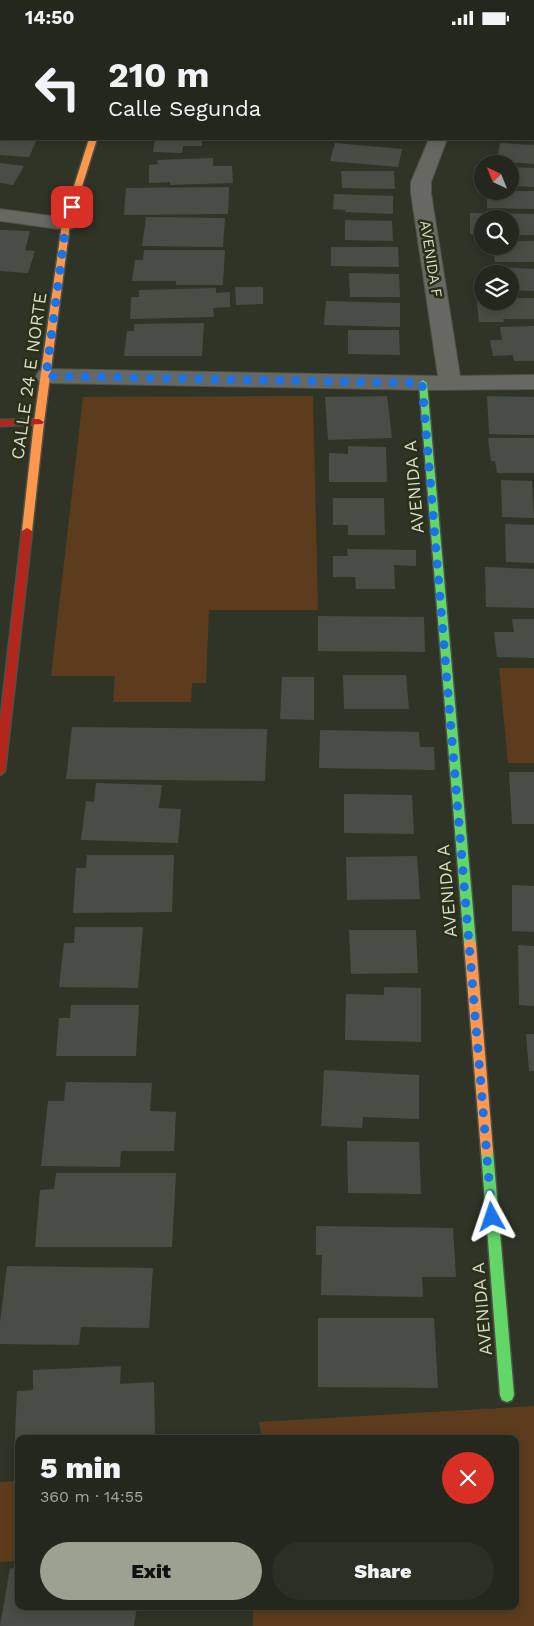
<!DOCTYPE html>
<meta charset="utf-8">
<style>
body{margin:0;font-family:"Work Sans",sans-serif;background:#2c2f26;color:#f1f3f6;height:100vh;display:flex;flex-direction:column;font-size:19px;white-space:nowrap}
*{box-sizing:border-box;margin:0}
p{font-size:16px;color:#a3a5a4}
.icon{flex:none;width:28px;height:28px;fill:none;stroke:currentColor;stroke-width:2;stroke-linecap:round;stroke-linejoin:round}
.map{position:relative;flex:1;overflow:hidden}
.details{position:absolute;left:15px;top:1400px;width:504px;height:175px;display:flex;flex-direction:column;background:#24271d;border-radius:10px;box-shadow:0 2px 12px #0003,0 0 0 1px #41443b}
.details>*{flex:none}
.hud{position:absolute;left:0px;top:0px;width:535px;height:105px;box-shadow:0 2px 12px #0003,0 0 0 1px #41443b;background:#24271d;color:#f1f3f6;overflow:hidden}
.needle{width:32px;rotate:317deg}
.controls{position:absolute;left:474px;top:120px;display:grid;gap:10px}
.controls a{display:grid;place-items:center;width:45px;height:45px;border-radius:50%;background:#24271d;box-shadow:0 2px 12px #0003,0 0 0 1px #41443b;font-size:25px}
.pin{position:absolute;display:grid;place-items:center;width:42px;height:42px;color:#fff;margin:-21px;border-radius:10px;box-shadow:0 2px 8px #0006}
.me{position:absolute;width:55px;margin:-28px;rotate:355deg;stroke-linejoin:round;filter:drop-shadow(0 0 4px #0008)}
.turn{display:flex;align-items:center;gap:18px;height:105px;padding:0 25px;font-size:22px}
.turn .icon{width:65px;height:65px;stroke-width:2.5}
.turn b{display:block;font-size:35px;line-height:42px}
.round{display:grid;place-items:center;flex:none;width:52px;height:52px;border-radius:26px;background:#2c2f26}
.summary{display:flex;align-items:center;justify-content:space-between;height:85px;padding:0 25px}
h1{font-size:30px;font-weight:800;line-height:38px}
.primary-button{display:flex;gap:10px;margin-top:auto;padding:10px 25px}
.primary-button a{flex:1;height:58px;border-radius:30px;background:#9ca192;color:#111;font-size:20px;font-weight:800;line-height:58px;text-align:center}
.primary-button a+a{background:#2c2f26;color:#f1f3f6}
.status{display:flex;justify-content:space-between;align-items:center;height:35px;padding:0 25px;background:#24271d;direction:ltr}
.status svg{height:14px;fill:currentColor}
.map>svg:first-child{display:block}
.green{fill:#5c3c1d}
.building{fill:#484e45}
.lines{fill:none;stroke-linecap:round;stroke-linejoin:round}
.street-casing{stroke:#4d5146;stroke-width:2}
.fast-casing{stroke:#4d5146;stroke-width:3}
.slow-casing{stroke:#4d5146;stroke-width:3}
.jam-casing{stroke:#4d5146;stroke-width:3}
.street{fill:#676862;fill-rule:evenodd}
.fast{fill:#63d668;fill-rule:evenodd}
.slow{fill:#ff974d;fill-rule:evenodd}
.jam{fill:#b3261e;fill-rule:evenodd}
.route{stroke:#1a73e8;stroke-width:9;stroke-dasharray:0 16.2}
.labels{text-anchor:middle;stroke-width:5;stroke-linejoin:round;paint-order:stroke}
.far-street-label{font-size:15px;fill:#d6dbcc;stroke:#293017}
.street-label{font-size:18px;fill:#d6dbcc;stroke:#293017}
</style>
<div class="status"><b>14:50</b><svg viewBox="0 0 49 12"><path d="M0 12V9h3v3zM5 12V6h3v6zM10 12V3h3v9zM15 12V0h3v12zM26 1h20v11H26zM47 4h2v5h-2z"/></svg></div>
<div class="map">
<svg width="534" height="1591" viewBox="0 0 534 1591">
<rect width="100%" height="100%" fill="#303427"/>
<g class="green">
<polygon points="313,361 318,575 209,575 206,648 192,648 191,667 113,667 115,641 51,641 83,362"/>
<polygon points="499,633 534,633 534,728 508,728"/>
<polygon points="534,1371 534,1591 253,1591 253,1571 515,1571 515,1404 262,1404 259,1387"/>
<polygon points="19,1446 19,1526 0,1527 0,1447"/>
</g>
<g class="building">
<polygon points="0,104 37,104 29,122 0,120"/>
<polygon points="155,104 202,104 202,111 183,111 182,118 153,117"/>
<polygon points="335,108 402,114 398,132 330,126"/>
<polygon points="500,108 534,110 534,129 497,126"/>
<polygon points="213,123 213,131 232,131 233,148 170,150 170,147 149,148 149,130 158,129 157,125"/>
<polygon points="0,128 24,131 13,150 0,148"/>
<polygon points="476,130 482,131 482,150 475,149"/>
<polygon points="510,132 534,133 534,152 510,151"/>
<polygon points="341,136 394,136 395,154 342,153"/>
<polygon points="229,152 228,179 124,180 126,153"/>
<polygon points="487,156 534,156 534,174 487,173"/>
<polygon points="334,159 393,161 393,179 345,177 345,175 333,174"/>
<polygon points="470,178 534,179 534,200 510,200 510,184 482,184 482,199 470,199"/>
<polygon points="146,182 225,183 223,212 142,211"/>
<polygon points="345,185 392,186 393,206 345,205"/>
<polygon points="0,195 30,196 25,215 35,216 28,238 0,236"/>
<polygon points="510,206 534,206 534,227 495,227 494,211 510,211"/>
<polygon points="331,212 398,212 399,232 331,231"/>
<polygon points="144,215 225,215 223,250 176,250 176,246 132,246 135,225 143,225"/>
<polygon points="497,232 534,234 534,256 510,255 510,239 497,239"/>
<polygon points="349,238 399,239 400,262 350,262"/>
<polygon points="235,252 263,252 263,269 236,270"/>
<polygon points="216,253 216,258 230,257 230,272 213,273 214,282 130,284 131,262 139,262 139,255"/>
<polygon points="476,259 482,259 482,266 510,266 510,263 534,263 534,284 503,284 504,287 479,287"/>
<polygon points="326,266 400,268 400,292 324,290"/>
<polygon points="204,288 202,321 124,321 127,296 134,296 134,289"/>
<polygon points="534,291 534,326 514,326 513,320 493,321 490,305 502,305 500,292"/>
<polygon points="348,295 399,295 400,320 348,319"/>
<polygon points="387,361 392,403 328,405 325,362"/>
<polygon points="487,361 534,362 534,400 489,399"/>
<polygon points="488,403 534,403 534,438 497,438 495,426 491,426"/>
<polygon points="348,411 386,412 387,447 329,447 329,418 348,419"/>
<polygon points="501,445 532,446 534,483 502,482"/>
<polygon points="333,463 384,463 385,500 348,500 348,490 333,490"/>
<polygon points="505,489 534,490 534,528 506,527"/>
<polygon points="347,514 416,515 416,531 394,530 395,554 356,554 355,542 333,542 333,521 348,521"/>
<polygon points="485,532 534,534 534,573 486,572"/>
<polygon points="318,581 424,582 425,617 318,616"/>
<polygon points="512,584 534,584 534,623 497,622 494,597 514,597"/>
<polygon points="343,640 406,640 409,674 344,674"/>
<polygon points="282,642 314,642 314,685 280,684"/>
<polygon points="72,692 267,694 265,746 66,744"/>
<polygon points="320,695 419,697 420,712 434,712 435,735 319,733"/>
<polygon points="509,737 534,737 534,789 512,789"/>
<polygon points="96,748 162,750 159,773 181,774 178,808 81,805 86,766 94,767"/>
<polygon points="344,759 412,760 414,799 344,798"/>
<polygon points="87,820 174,820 172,877 73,878 76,833 86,833"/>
<polygon points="417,821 420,864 347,865 346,822"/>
<polygon points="512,850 534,851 534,897 512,896"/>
<polygon points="75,892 143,892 138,953 59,952 64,908 74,908"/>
<polygon points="349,895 416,895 418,938 351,939"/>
<polygon points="518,910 534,911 534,971 519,970"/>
<polygon points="384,952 421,953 421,1007 345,1005 346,959 384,960"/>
<polygon points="71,970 139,970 136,1021 56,1021 59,983 70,983"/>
<polygon points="526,999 534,999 534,1036 529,1036"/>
<polygon points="324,1035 419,1040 419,1084 363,1082 362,1093 321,1091"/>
<polygon points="66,1047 152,1048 150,1076 176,1077 174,1116 121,1116 120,1132 41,1131 48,1066 64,1066"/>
<polygon points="347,1106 419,1107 421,1159 348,1158"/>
<polygon points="56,1138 176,1138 172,1212 35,1212 40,1155 54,1154"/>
<polygon points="316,1191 453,1193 456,1242 422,1242 423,1262 321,1260 322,1220 316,1220"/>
<polygon points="7,1231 153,1233 149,1293 81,1292 79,1310 0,1309 0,1287"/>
<polygon points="318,1283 434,1283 438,1353 318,1352"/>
<polygon points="121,1331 120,1349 154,1347 155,1399 129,1400 129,1404 19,1404 19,1421 14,1421 17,1356 33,1355 33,1335"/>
<polygon points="10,1533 19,1534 19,1571 137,1571 134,1591 0,1591"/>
</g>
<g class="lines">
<g class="street-casing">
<g id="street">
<polygon points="32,0 59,0 60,1 33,1"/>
<rect x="468" y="0" width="18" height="1"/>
<polygon points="429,104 447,104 431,147 431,158 460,341 534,340 534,354 423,355 47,348 39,346 36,341 39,336 47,334 438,341 411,158 411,147"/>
<polygon points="0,174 66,183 73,185 76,189 73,193 66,195 0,186"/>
</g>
</g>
<g class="fast-casing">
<g id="fast">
<polygon points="132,0 140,0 140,1 133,1"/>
<polygon points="423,345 427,348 476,909 474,912 466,912 464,909 419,348"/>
<polygon points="487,1111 492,1112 493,1116 514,1360 512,1365 507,1367 502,1365 500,1360 481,1116 482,1112"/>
</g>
</g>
<g class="slow-casing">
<g id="slow">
<polygon points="89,104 97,104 70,189 44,387 32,496 27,499 22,496 34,387 62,189"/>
<polygon points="470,904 474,906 476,909 493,1116 492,1120 487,1121 482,1120 481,1116 464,909 466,906"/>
</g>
</g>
<g class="jam-casing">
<g id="jam">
<polygon points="39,384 44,387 42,389 0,391 0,385"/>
<polygon points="27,493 32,496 5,736 0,740 0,688 22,496"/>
</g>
</g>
<use href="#street" class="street"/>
<use href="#fast" class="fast"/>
<use href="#slow" class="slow"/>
<use href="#jam" class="jam"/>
</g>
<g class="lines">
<polyline class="route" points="72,172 66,189 46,341 422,348 492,1182"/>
</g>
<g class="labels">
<g class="far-street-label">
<text transform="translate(431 224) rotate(81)" y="5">AVENIDA F</text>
</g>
<g class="street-label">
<text transform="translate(29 341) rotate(-82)" y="6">CALLE 24 E NORTE</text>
<text transform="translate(414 452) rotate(-95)" y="6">AVENIDA A</text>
<text transform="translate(447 856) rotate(-95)" y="6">AVENIDA A</text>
<text transform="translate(482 1274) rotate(-95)" y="6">AVENIDA A</text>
</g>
</g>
</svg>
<div class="controls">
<a><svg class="needle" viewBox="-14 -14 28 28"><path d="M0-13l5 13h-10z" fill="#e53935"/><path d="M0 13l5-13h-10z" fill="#a3a5a4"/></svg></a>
<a><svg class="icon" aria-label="search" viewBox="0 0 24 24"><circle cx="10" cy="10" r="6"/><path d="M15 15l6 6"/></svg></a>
<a><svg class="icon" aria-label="layers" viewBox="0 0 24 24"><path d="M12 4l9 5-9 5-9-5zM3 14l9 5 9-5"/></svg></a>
</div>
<div class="pin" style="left:72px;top:172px;background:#d93025"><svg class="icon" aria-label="arrive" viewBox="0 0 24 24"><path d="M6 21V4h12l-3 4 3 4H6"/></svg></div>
<svg class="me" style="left:492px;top:1182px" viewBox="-20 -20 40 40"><path d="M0-17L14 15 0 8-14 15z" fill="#1a73e8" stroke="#fff" stroke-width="4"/></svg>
<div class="hud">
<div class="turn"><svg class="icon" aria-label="left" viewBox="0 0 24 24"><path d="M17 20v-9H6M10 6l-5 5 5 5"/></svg><div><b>210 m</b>Calle Segunda</div></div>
</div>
<section class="details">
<div class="summary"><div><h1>5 min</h1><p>360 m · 14:55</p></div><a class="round" style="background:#d93025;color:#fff"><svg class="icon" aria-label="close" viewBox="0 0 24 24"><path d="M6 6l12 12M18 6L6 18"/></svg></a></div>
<div class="primary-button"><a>Exit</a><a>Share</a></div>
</section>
</div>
